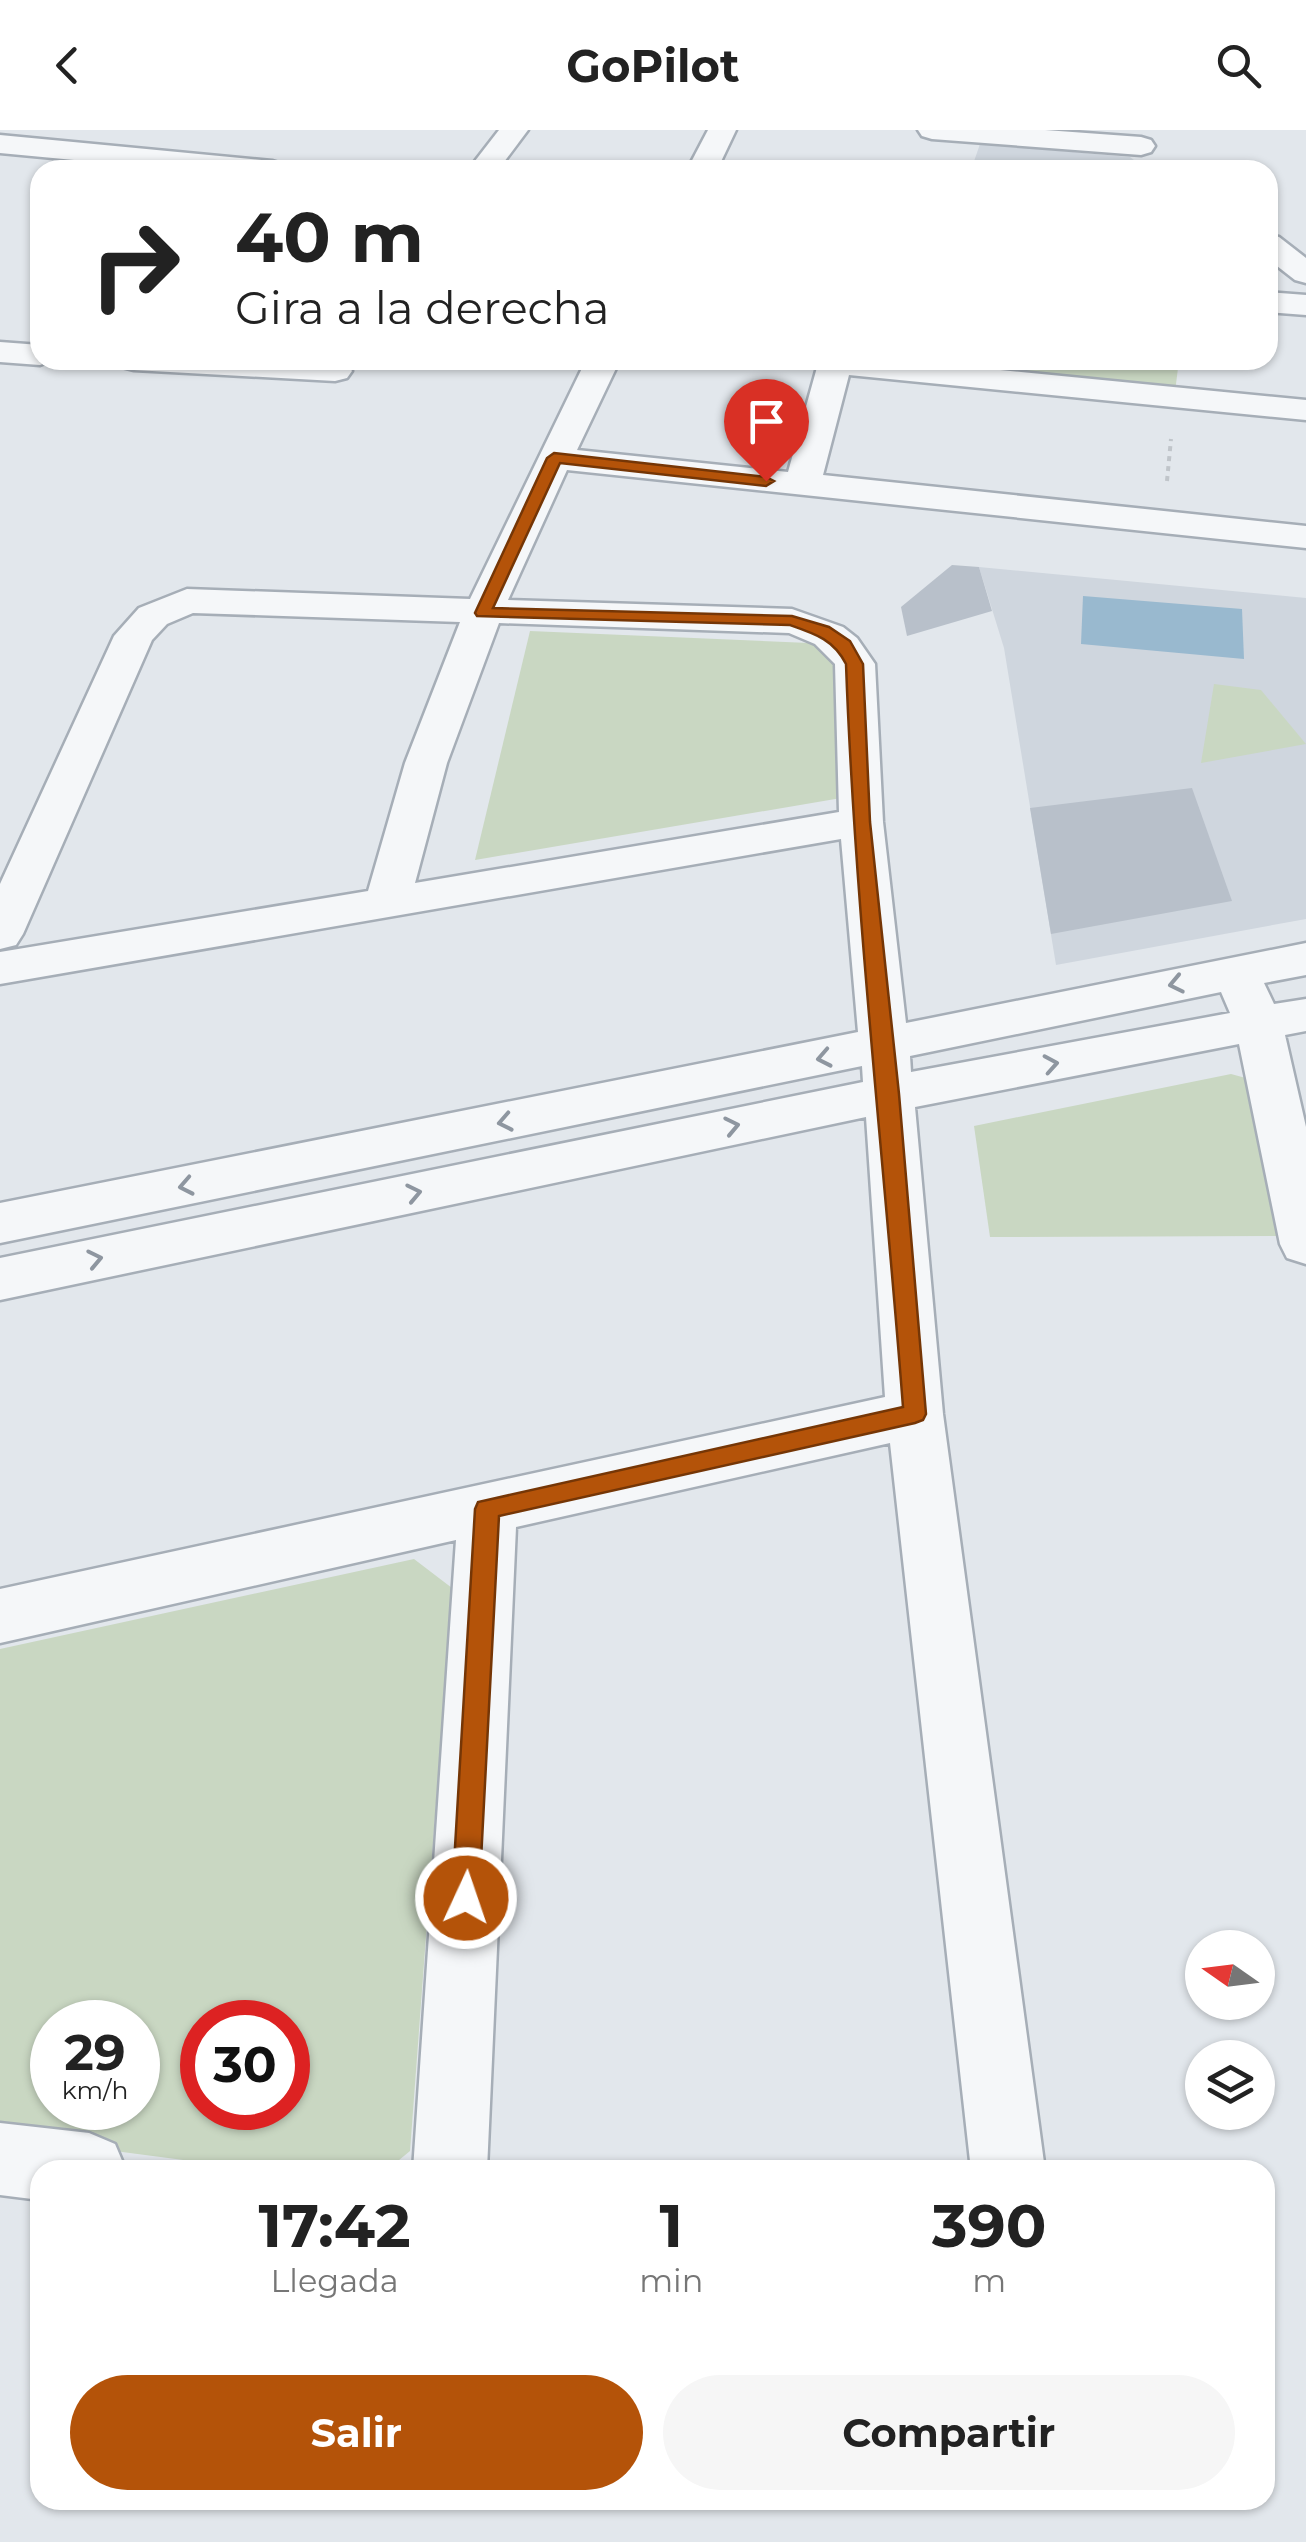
<!DOCTYPE html>
<html lang="es">
<style>
body{margin:0;font-family:Montserrat,sans-serif;background:#f6f6f6;color:#222;height:100vh;display:flex;flex-direction:column;font-size:38px;white-space:nowrap}
*{box-sizing:border-box;margin:0}
p{font-size:32px;color:#767676}
.icon{flex:none;width:55px;height:55px;fill:none;stroke:currentColor;stroke-width:2;stroke-linecap:round;stroke-linejoin:round}
.map{position:relative;flex:1;overflow:hidden}
.panel{position:absolute;left:30px;top:2030px;width:1245px;height:350px;display:flex;flex-direction:column;background:#fff;border-radius:30px;box-shadow:0 2px 8px #0004}
.panel>*{flex:none}
.banner{position:absolute;left:30px;top:30px;width:1248px;height:210px;border-radius:30px;box-shadow:0 2px 8px #0004;background:#fff;color:#222;overflow:hidden}
.needle{width:65px;rotate:284deg}
.fabs{position:absolute;left:1185px;top:1800px;display:grid;gap:20px}
.fabs a{display:grid;place-items:center;width:90px;height:90px;border-radius:50%;background:#fff;box-shadow:0 2px 8px #0004;font-size:50px}
.speed{position:absolute;left:30px;top:1870px;display:flex;gap:20px;font-size:50px;font-weight:700;text-align:center}
.speed>*{display:grid;place-content:center;width:130px;height:130px;border-radius:50%;background:#fff;box-shadow:0 2px 8px #0004;line-height:1}
.speed small{font-size:25px;font-weight:400}
.speed .limit{border:15px solid #d22;background:#fff;color:#111}
.pin{position:absolute;display:grid;place-items:center;width:85px;height:85px;color:#fff;margin:-102px -42px;border-radius:50% 50% 50% 0;rotate:-45deg;box-shadow:0 0 10px #0007}
.pin .icon{rotate:45deg}
.me{position:absolute;width:110px;margin:-55px;rotate:3deg;stroke-linejoin:round;filter:drop-shadow(0 0 8px #0008)}
.turn{display:flex;align-items:center;gap:35px;height:210px;padding:0 40px;font-size:45px}
.turn .icon{width:130px;height:130px;stroke-width:2.5}
.turn b{display:block;font-size:70px;line-height:85px}
.eta{display:flex;justify-content:space-evenly;align-items:center;height:170px;text-align:center}
.eta b{font-size:60px;font-weight:700;line-height:70px}
.button{display:flex;gap:20px;margin-top:auto;padding:20px 40px}
.button a{flex:1;height:115px;border-radius:60px;background:#b45309;color:#fff;font-size:40px;font-weight:700;line-height:115px;text-align:center}
.button a+a{background:#f6f6f6;color:#222}
header{display:flex;justify-content:space-between;align-items:center;height:130px;padding:0 40px;background:#fff;font-size:45px;font-weight:700}
.map>svg:first-child{display:block}
.built{fill:#cfd6de}
.green{fill:#c9d7c2;fill-rule:evenodd}
.water{fill:#99b9cf}
.building{fill:#b8c0ca}
.lines{fill:none;stroke-linecap:round;stroke-linejoin:round}
.street-casing{stroke:#a6aeb7;stroke-width:5}
.path{stroke:#c0c5ca;stroke-width:4;stroke-dasharray:5 5;stroke-linecap:butt}
.street{fill:#f5f7f9;fill-rule:evenodd}
.oneway{stroke:#8e96a0}
.route{fill:#b45309;stroke:#753606;stroke-width:2.5}
</style>
<header><svg class="icon" aria-label="back" viewBox="0 0 24 24"><path d="M15 5l-7 7 7 7"/></svg>GoPilot<svg class="icon" aria-label="search" viewBox="0 0 24 24"><circle cx="10" cy="10" r="6"/><path d="M15 15l6 6"/></svg></header>
<div class="map">
<svg width="1306" height="2412" viewBox="0 0 1306 2412">
<rect width="100%" height="100%" fill="#e2e7ec"/>
<g class="built">
<polygon points="980,14 1130,27 1147,40 971,40"/>
<polygon points="979,437 1306,468 1306,789 1056,835 1004,518"/>
</g>
<g class="green">
<polygon points="850,230 1179,230 1175,262"/>
<polygon points="530,501 832,514 847,667 475,730"/>
<polygon points="1214,554 1261,560 1306,614 1201,633"/>
<polygon points="1231,944 1253,950 1278,1106 990,1107 974,996"/>
<path d="M 414,1429 L 452,1458 L 410,2021 L 387,2040 L 260,2040 L 0,2006 L 0,1519 ZM 52,1892 L 138,1892 L 138,1978 L 52,1978 ZM 202,1892 L 288,1892 L 288,1978 L 202,1978 Z"/>
</g>
<polygon class="water" points="1083,466 1242,479 1244,529 1081,514"/>
<g class="building">
<polygon points="952,435 979,437 992,481 907,506 901,477"/>
<polygon points="1192,658 1232,771 1051,804 1030,678"/>
</g>
<g class="lines">
<g class="street-casing">
<g id="street">
<polygon points="499,0 528,0 498,40 468,40"/>
<polygon points="708,0 736,0 717,40 687,40"/>
<polygon points="918,0 1045,0 1141,7 1151,10 1155,16 1151,22 1141,25 932,9 922,6"/>
<polygon points="0,5 272,31 282,34 287,40 180,40 0,23"/>
<polygon points="1268,105 1279,107 1306,128 1306,153 1295,150 1268,129"/>
<polygon points="1268,162 1306,165 1306,185 1268,182"/>
<polygon points="0,212 40,215 40,230 53,230 40,235 0,232"/>
<polygon points="117,230 320,230 347,234 352,241 347,248 335,251 134,240 122,237"/>
<path d="M 586,230 L 620,230 L 577,320 L 788,342 L 819,230 L 898,230 L 1306,270 L 1306,290 L 849,245 L 823,345 L 1306,396 L 1306,418 L 567,340 L 508,470 L 792,479 L 843,497 L 857,508 L 875,534 L 883,692 L 906,893 L 1306,813 L 1306,845 L 1264,853 L 1274,874 L 1306,869 L 1306,901 L 1285,905 L 1306,997 L 1306,1134 L 1287,1128 L 1280,1114 L 1239,914 L 915,977 L 943,1284 L 1045,2040 L 971,2040 L 890,1313 L 516,1397 L 487,2040 L 413,2040 L 456,1410 L 0,1513 L 0,1459 L 885,1267 L 866,987 L 0,1170 L 0,1128 L 863,952 L 862,936 L 0,1113 L 0,1073 L 858,902 L 841,709 L 0,854 L 0,822 L 368,761 L 405,633 L 460,492 L 193,483 L 167,494 L 152,510 L 23,804 L 16,815 L 0,819 L 0,754 L 114,506 L 139,478 L 187,459 L 470,469 ZM 499,493 L 789,503 L 815,514 L 835,534 L 839,682 L 415,753 L 447,633 ZM 1221,862 L 1230,883 L 911,942 L 910,926 Z"/>
<polygon points="0,1993 89,2003 115,2014 126,2040 40,2040 40,2070 0,2065"/>
</g>
</g>
<polyline class="path" points="1167,351 1171,309"/>
<use href="#street" class="street"/>
</g>
<defs><path id="oneway-chevron" d="M-2-3.5L2.5 0L-2 3.5" fill="none" stroke-width="1.6" stroke-linecap="round" stroke-linejoin="round" transform="scale(2.5)"/></defs>
<g class="oneway">
<use href="#oneway-chevron" transform="translate(1176 854) rotate(168)"/>
<use href="#oneway-chevron" transform="translate(824 928) rotate(169)"/>
<use href="#oneway-chevron" transform="translate(1051 934) rotate(-10)"/>
<use href="#oneway-chevron" transform="translate(505 992) rotate(169)"/>
<use href="#oneway-chevron" transform="translate(732 996) rotate(-12)"/>
<use href="#oneway-chevron" transform="translate(186 1056) rotate(169)"/>
<use href="#oneway-chevron" transform="translate(414 1063) rotate(-12)"/>
<use href="#oneway-chevron" transform="translate(95 1129) rotate(-12)"/>
</g>
<path class="route" d="M 554,323 L 766,347 L 774,351 L 766,356 L 560,333 L 493,478 L 792,486 L 829,497 L 850,511 L 863,534 L 870,692 L 899,964 L 926,1284 L 923,1290 L 915,1293 L 499,1386 L 479,1768 L 475,1777 L 466,1781 L 456,1777 L 452,1768 L 475,1379 L 478,1372 L 903,1277 C 884,1029 855,782 846,534 C 834,510 816,504 790,495 L 477,486 L 475,483 L 547,328 Z"/>
</svg>
<div class="fabs">
<a><svg class="needle" viewBox="-14 -14 28 28"><path d="M0-13l5 13h-10z" fill="#e53935"/><path d="M0 13l5-13h-10z" fill="#767676"/></svg></a>
<a><svg class="icon" aria-label="layers" viewBox="0 0 24 24"><path d="M12 4l9 5-9 5-9-5zM3 14l9 5 9-5"/></svg></a>
</div>
<div class="speed"><div>29<small>km/h</small></div><div class="limit">30</div></div>
<div class="pin" style="left:766px;top:351px;background:#d93025"><svg class="icon" aria-label="arrive" viewBox="0 0 24 24"><path d="M6 21V4h12l-3 4 3 4H6"/></svg></div>
<svg class="me" style="left:466px;top:1768px" viewBox="-20 -20 40 40"><circle r="17" fill="#b45309" stroke="#fff" stroke-width="3"/><path d="M0-11L8 9 0 5-8 9z" fill="#fff"/></svg>
<div class="banner">
<div class="turn"><svg class="icon" aria-label="right" viewBox="0 0 24 24"><path d="M7 20v-9h11M14 6l5 5-5 5"/></svg><div><b>40 m</b>Gira a la derecha</div></div>
</div>
<section class="panel">
<div class="eta">
<div><b>17:42</b><p>Llegada</p></div>
<div><b>1</b><p>min</p></div>
<div><b>390</b><p>m</p></div>
</div>
<div class="button"><a>Salir</a><a>Compartir</a></div>
</section>
</div>
